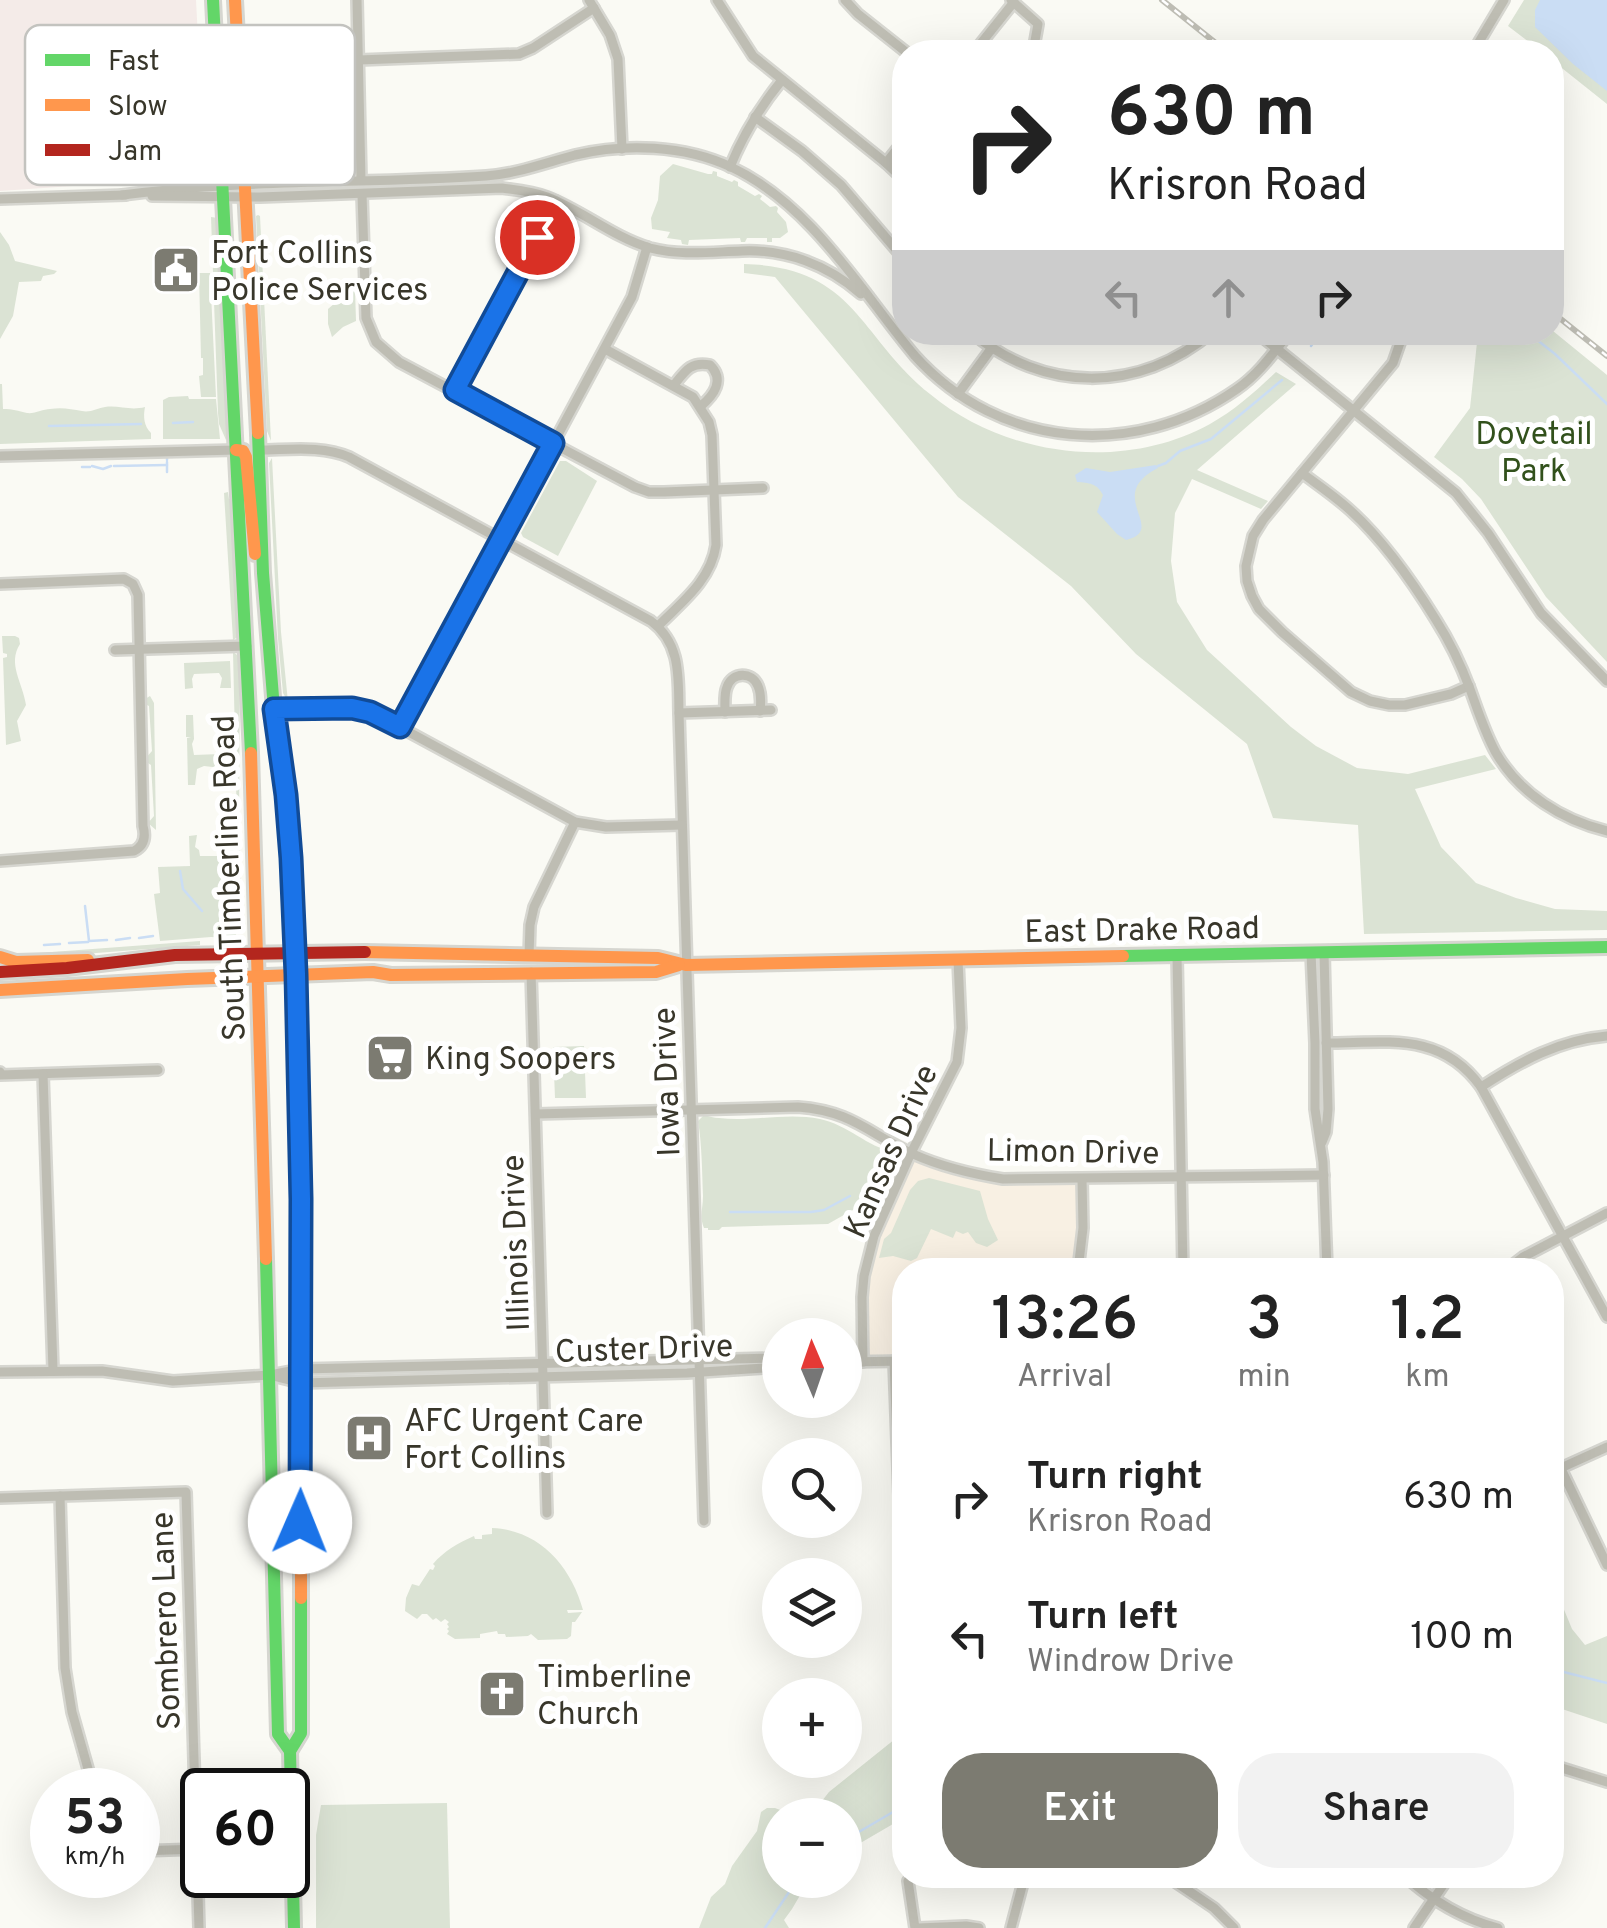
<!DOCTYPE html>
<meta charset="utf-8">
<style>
body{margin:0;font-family:Overpass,sans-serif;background:#f2f2f2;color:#222;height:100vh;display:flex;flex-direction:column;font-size:38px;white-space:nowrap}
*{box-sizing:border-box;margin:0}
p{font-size:32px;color:#767676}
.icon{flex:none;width:55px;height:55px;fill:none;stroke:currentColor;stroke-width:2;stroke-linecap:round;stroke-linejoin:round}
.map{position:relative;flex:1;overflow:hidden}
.drawer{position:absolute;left:892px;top:1258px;width:672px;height:630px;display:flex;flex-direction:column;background:#fff;border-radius:40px;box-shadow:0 10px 40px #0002}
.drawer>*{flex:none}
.guide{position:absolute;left:892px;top:40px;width:672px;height:305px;border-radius:40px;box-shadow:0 10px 40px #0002;background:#fff;color:#222;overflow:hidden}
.needle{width:65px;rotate:358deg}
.tools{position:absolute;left:762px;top:1318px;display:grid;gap:20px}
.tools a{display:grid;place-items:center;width:100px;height:100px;border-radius:50%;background:#fff;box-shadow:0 10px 40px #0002;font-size:50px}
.speed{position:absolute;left:30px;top:1768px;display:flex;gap:20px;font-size:50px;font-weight:700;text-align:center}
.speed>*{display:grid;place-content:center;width:130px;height:130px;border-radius:50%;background:#fff;box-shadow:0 10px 40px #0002;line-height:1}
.speed small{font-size:25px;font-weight:400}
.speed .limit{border:5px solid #111;border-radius:15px;background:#fff;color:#111}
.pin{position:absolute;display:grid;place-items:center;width:85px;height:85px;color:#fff;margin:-42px;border:5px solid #fff;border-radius:50%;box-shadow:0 2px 10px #0007}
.me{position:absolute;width:110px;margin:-55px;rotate:1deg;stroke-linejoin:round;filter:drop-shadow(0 0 8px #0008)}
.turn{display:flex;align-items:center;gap:35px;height:210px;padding:0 50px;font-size:45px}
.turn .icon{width:130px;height:130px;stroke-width:2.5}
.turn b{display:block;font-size:70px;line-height:85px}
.lanes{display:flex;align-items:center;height:95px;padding:0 50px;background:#0003;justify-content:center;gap:50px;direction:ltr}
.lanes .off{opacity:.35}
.eta{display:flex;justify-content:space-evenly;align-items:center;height:170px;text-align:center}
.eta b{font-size:60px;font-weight:600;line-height:70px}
.button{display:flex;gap:20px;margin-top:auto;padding:20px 50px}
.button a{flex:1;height:115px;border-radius:40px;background:#7c7b71;color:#fff;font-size:40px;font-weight:600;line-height:115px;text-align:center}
.button a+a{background:#f2f2f2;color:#222}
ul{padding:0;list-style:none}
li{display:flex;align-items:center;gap:30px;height:140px;padding:0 50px}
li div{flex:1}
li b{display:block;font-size:38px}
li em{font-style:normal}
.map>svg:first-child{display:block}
.commercial{fill:#f4ebe8}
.education{fill:#f8f0e3}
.green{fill:#dbe3d4}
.water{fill:#caddf4}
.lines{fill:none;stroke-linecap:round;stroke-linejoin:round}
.stream{stroke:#caddf4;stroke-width:2.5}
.street-casing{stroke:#d6d6d0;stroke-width:14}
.fast-casing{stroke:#d6d6d0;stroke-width:18}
.slow-casing{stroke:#d6d6d0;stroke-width:18}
.jam-casing{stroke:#d6d6d0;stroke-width:18}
.street{stroke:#bebdb3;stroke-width:9}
.fast{stroke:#63d668;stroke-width:12}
.slow{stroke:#ff974d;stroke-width:12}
.jam{stroke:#b3261e;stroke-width:12}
.rail-casing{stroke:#bebdb4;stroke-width:6}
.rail{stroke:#fff;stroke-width:2.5;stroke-dasharray:8;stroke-linecap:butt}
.route-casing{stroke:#114b97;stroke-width:25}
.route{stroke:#1a73e8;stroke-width:18}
.labels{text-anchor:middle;stroke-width:10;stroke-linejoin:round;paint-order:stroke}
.poi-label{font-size:32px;fill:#38362a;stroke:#fff;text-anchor:start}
.park-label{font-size:32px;fill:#32511c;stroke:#fff}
.street-label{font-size:32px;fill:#38362a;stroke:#fff}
.key{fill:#fff;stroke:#c3c3bf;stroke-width:2.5}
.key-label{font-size:28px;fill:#38362a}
</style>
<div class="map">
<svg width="1607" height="1928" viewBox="0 0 1607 1928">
<rect width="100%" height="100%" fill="#fafaf4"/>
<polygon class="commercial" points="0,0 196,0 205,172 203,177 0,191"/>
<polygon class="education" points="911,1153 980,1176 1082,1179 1078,1270 905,1270 905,1361 863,1362 862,1318 869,1252"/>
<g class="green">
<polygon points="1524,0 1607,0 1607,104 1553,61 1552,52 1542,52 1508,26"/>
<polygon points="673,164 708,174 712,174 713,171 717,172 717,176 732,182 734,180 738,182 738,186 755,196 759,194 762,196 760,199 770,207 776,206 778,208 777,212 786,222 788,232 780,238 772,238 772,242 767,242 767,238 747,238 745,242 741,242 740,238 689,240 688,245 682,244 681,240 667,238 670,232 652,229 651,218 658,200 660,176"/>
<polygon points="258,215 260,216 271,441 267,431 256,216"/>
<polygon points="211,217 218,218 229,436 226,440 219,424 218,413"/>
<polygon points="0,232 9,245 15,261 57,271 54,274 43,276 41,281 19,282 13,316 0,339"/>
<path d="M 744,264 C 856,267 858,336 930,394 C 1006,457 1123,472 1210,424 C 1235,410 1256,391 1276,372 L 1296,384 L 1197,470 L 1268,501 L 1261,509 L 1192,479 L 1175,513 L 1171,561 L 1177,602 L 1207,650 L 1291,727 L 1316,746 L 1357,768 L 1408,774 L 1485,755 L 1496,769 L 1415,789 L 1441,847 L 1476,883 L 1516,898 L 1555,909 L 1607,911 L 1607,930 L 1364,934 L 1358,825 L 1273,818 L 1247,744 L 1136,654 L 1071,586 L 958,497 L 775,277 L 744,273 Z"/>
<polygon points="199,273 210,273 216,397 201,397 199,376 203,375 203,358 201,358"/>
<polygon points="348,288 355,289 356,321 343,327 332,337 328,324 328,309 335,303 333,297"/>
<polygon points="1553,331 1607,375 1607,662 1546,597 1481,499 1462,479 1434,457 1470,408 1478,333"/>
<path d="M 0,384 L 2,384 L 3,409 C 13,409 18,411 27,413 C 35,414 43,409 50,409 C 62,407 71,409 82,411 C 90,413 98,408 105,407 C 119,405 130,411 145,407 C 143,417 144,426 151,433 L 151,439 L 0,444 Z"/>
<polygon points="188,396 189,399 216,399 220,439 163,439 163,400 169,397"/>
<polygon points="272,458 281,632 288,702 283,693 278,639 269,463"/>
<polygon points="560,461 566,461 597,481 558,556 523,537 521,533"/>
<polygon points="228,492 229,499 233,499 239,629 238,637 233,640 224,493"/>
<path d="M 15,636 L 19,638 L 20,644 C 7,664 23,683 26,705 L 17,721 L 21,741 L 6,745 L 3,658 L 7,657 L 7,654 L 3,653 L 2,636 Z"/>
<polygon points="233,652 240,657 239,818 242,911 239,911"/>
<polygon points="230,661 231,688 220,688 222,678 219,673 194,674 192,679 193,688 185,689 184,663"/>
<polygon points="150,696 154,703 156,830 148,823 154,816 151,765 148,763 145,767 145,759 152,751 149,706 147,705 143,708 145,699"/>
<polygon points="221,714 232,714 234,735 224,737 234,738 233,783 222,783 224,774 221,768 204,766 197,769 195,785 188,785 187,738 191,737 186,737 186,715 193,715 194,739 192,744 194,755 220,754 220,749 222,749 223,716"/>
<polygon points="225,834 233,834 235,912 221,915 235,916 236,935 230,938 211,937 160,941 154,894 160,893 158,867 190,866 189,836 197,835 195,847 199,850 200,856 221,856 221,850 226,846"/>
<polygon points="200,941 200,945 32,958 26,955 26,958 7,953 25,954"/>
<polygon points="584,1046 586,1098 555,1098 553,1047"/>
<path d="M 704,1115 C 709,1116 714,1118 719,1118 C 752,1122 787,1112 820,1119 C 846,1124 870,1148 891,1151 L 897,1161 L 870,1210 L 858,1207 L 828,1224 L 722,1227 L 719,1230 L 708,1230 L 708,1228 L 704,1228 C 699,1216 703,1209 703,1196 C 702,1171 702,1145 698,1121 Z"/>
<polygon points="929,1178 980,1191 988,1219 998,1240 987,1247 976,1243 968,1232 963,1234 956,1231 953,1238 931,1229 917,1258 911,1261 893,1256 879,1258 884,1239 891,1233 910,1190 918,1181"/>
<path d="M 492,1528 C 539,1530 571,1566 583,1610 L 567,1610 L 568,1613 L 582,1612 L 575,1622 L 572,1622 L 571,1636 L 567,1639 L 538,1640 L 531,1634 L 528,1636 L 506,1637 L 505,1634 L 498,1634 L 497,1631 L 480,1634 L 480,1638 L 455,1639 L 447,1634 L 449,1631 L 447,1629 L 449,1627 L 447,1624 L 449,1622 L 445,1619 L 441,1622 L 436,1618 L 433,1620 L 427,1614 L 422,1614 L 417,1619 L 405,1611 L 406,1598 L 412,1584 L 419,1586 L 430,1569 L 433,1570 L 435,1566 L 433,1564 C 444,1551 458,1543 474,1536 L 475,1539 L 482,1539 L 482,1535 L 492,1534 Z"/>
<polygon points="1553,1583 1572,1629 1585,1645 1607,1636 1607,1724 1553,1706"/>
<polygon points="905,1731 905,1817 845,1852 845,1815 811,1815 829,1792"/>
<polygon points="447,1803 450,1928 316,1928 316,1835 321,1805"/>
<polygon points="767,1808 775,1808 793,1815 780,1815 780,1880 809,1880 792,1909 784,1920 789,1928 699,1928 711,1897 725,1884 732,1866 757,1831 761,1812"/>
</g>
<g class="water">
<polygon points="1540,0 1607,0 1607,91 1573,64 1535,27 1535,10"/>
<path d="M 1156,465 L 1158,468 C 1103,496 1169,529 1126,540 L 1117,534 L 1097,512 L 1103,495 C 1097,483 1089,483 1077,482 L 1075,475 L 1086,468 L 1110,472 Z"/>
</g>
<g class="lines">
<g class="stream">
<polyline points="1527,332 1555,354 1607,404"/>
<polyline points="1311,346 1321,332"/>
<polyline points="173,423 193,422"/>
<polyline points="49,426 141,424"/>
<polyline points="167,458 167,460"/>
<polyline points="167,462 167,472"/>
<polyline points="92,466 103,469 111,466"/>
<polyline points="114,466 167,465"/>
<polyline points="1158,466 1166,463 1180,451 1211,439 1282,380"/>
<polyline points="82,467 90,467"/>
<polyline points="180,871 183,889 202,911"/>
<polyline points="85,906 89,941 107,940"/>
<polyline points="221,914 235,914"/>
<polyline points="239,914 242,914"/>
<polyline points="139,938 153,936"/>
<polyline points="116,940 130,938"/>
<polyline points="69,943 88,942"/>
<polyline points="44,945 60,944"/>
<polyline points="730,1212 811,1212 824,1210 850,1196"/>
<polyline points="1552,1669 1607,1683"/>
<polyline points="845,1840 905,1805"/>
<polyline points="765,1928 797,1880"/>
</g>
<g class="street-casing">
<g id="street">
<polyline points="357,0 361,180"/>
<polyline points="589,0 610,35 618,59 622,149"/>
<polyline points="717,0 753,56 886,163 905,181"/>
<polyline points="845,0 858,14 906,52"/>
<polyline points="1011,0 1038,24 1033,52"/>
<polyline points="974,52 1014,2"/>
<polyline points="1473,52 1504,0"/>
<polyline points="359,60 519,54 533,48 594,8"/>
<polyline points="755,117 802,151 841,185 905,260"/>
<polyline points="886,163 905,139"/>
<path d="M 730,167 C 743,135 760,107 782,80"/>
<polyline points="362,194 366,318 376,342 399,362 635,487 649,492 664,492 763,488"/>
<path d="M 122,195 C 243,179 364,184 486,176 C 516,174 545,163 575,155 C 625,143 684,145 731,167 C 812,205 860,290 915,356 C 1000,450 1135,460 1237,389 C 1259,374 1274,352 1290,332"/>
<path d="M 152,196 L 260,197 L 502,188 C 517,190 532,191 547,197 C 583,211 613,237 650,248 C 681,256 710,252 742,251 C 786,249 828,265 861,294"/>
<polyline points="0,199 126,195"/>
<path d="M 971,332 C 1043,393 1139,394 1212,332"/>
<polyline points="1256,332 1456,493 1488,533 1541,613 1607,681"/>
<polyline points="1402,337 1393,363 1263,520 1253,536 1246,566 1247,581 1252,596 1259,609 1282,632 1351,692 1370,701 1389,705 1405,705 1451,694 1469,686"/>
<path d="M 605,349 L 693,397 L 709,422 L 712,435 L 716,545 C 711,580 682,602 658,626"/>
<path d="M 674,385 C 685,371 691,361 710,365 C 725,380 714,395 701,406"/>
<polyline points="455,391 556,201"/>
<polyline points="958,394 991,349"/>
<path d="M 259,450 C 288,450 322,445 349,457 L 651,621 C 682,644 678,679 679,713 L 704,1521"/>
<polyline points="0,456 236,450"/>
<path d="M 1302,473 C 1318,485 1336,497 1351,511 C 1385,542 1412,581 1436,620 C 1450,642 1461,665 1470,689 C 1478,711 1485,733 1496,753 C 1520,794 1562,820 1607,831"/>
<path d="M 0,584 L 124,579 L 133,584 L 138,595 L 143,826 C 146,837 144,846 134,851 L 0,861"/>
<polyline points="115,650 247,646"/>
<polyline points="274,709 352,708 370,711 575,822 606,827 682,825"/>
<path d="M 725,712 C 725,704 724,694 727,687 C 732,672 752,671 758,686 C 761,693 761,703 760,711"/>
<polyline points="679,713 771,710"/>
<polyline points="401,727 632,297 647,247"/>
<polyline points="1311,953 1315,1043 1315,1109 1323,1162 1327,1270"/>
<polyline points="529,956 530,925 534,907 575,822"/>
<polyline points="1177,956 1183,1270"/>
<polyline points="531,972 547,1513"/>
<path d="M 1326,1043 C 1387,1043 1441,1031 1481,1087 L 1607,1317"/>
<polyline points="0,1072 0,1075 158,1070"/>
<polyline points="43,1074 53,1370"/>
<path d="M 1481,1087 C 1521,1061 1559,1040 1607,1036"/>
<path d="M 536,1114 L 798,1107 C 852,1111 868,1133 913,1154 C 942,1167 972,1174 1003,1179 L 1324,1175"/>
<polyline points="1322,1142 1326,1132 1328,1109 1324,953"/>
<polyline points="1078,1270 1083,1228 1082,1179"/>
<polyline points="1506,1270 1523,1257 1607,1213"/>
<polyline points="894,1361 905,1656"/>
<polyline points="845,1362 905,1361"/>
<polyline points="863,1362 862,1297 864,1276 874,1236 911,1153 957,1062 961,1028 958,960"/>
<polyline points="0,1372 102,1371 173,1381 270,1375 301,1369 780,1358"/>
<polyline points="273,1376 301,1383 687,1373 780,1367"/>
<polyline points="1552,1450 1607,1565"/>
<polyline points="1552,1472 1607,1447"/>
<polyline points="60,1496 65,1668 72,1712 94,1790"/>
<polyline points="0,1498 186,1492 199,1928"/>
<polyline points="1552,1765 1607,1782"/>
<polyline points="138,1851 200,1849"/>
<polyline points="1165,1875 1214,1908 1234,1928"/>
<path d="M 1404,1875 C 1430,1899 1463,1919 1498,1928"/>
<polyline points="908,1881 915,1928"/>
<polyline points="919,1928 966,1926 979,1928"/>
<polyline points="1011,1928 1025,1875"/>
<polyline points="1414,1928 1450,1875"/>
</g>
</g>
<g class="fast-casing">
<g id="fast">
<polyline points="213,0 251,753"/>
<polyline points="258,433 263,573 274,709 285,795 294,937 297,1048"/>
<polyline points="1123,956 1607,947"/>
<polyline points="266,1259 278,1734 290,1751"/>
<polyline points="294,1928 290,1751 301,1733 301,1598"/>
</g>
</g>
<g class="slow-casing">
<g id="slow">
<polyline points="235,0 258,433"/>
<polyline points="236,450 243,451 246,457 255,554"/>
<polyline points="251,753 266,1259"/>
<polyline points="365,952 658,958 686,965 1123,956"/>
<polyline points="0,957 16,962 88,960"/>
<polyline points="0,990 187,979 373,972 391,975 656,972 679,965"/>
<polyline points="297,1048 301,1199 301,1598"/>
</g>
</g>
<g class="jam-casing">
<polyline id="jam" points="0,972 67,968 175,955 365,952"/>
</g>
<use href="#street" class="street"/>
<use href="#fast" class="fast"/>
<use href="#slow" class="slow"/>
<use href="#jam" class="jam"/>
<g class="rail-casing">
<g id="rail">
<polyline points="1162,0 1227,52"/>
<polyline points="1552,312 1607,356"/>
</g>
</g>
<use href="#rail" class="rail"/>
</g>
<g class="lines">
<g class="route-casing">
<polyline id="route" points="300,1522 301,1199 296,974 291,858 286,795 274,709 352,708 370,712 400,727 553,443 455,390 537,237"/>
</g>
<use href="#route" class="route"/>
</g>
<defs>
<g id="civic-square" transform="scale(2.5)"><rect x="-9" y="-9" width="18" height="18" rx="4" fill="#7c7b71" stroke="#fff"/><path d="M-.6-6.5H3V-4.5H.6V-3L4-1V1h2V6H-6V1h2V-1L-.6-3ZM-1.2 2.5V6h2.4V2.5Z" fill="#fff"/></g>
<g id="supermarket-square" transform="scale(2.5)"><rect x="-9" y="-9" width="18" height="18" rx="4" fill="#7c7b71" stroke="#fff"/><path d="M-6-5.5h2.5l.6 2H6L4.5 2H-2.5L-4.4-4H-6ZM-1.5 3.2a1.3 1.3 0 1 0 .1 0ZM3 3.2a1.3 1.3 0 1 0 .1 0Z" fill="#fff"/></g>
<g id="hospital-square" transform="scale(2.5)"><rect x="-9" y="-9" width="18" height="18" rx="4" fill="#7c7b71" stroke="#fff"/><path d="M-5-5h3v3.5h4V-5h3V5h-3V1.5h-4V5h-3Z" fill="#fff"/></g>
<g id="church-square" transform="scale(2.5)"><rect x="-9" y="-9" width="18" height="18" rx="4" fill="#7c7b71" stroke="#fff"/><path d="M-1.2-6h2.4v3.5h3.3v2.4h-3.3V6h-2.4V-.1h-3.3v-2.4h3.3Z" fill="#fff"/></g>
</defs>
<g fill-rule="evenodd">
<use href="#civic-square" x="176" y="270"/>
<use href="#supermarket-square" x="390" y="1058"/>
<use href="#hospital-square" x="369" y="1438"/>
<use href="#church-square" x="502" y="1694"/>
</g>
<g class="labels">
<g class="poi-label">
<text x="211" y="263">Fort Collins<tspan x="211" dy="37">Police Services</tspan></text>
<text x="425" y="1069">King Soopers</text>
<text x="404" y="1431">AFC Urgent Care<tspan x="404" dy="37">Fort Collins</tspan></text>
<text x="537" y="1687">Timberline<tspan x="537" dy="37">Church</tspan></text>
</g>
<g class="park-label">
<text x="1534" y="444">Dovetail<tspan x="1534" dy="37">Park</tspan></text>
</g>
<g class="street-label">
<text transform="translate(228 878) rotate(-92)" y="11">South Timberline Road</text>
<text transform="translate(1142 929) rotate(-1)" y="11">East Drake Road</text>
<text transform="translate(666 1082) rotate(-92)" y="11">Iowa Drive</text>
<text transform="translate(890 1151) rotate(-66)" y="11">Kansas Drive</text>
<text transform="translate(1073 1151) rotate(1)" y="11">Limon Drive</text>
<text transform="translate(515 1243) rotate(-92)" y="11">Illinois Drive</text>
<text transform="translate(644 1348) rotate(-2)" y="11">Custer Drive</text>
<text transform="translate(165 1621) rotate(-92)" y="11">Sombrero Lane</text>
</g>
</g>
<rect x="25" y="25" width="330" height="160" rx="15" class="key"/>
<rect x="45" y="54" width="45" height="12" fill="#63d668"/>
<rect x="45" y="99" width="45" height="12" fill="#ff974d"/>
<rect x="45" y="144" width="45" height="12" fill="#b3261e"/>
<g class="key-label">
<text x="108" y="70">Fast</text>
<text x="108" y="115">Slow</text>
<text x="108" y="160">Jam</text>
</g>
</svg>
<div class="tools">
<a><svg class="needle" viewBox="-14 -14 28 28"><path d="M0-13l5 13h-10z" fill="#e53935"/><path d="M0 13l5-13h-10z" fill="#767676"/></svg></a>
<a><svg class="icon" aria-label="search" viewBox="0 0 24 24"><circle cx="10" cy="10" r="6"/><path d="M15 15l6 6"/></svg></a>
<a><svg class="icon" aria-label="layers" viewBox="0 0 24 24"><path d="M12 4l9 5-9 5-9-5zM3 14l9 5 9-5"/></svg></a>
<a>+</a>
<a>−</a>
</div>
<div class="speed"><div>53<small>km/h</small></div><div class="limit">60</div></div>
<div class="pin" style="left:537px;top:237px;background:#d93025"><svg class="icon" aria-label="arrive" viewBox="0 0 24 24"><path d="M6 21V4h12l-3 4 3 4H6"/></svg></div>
<svg class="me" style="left:300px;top:1522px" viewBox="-20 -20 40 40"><circle r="19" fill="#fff"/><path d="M0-13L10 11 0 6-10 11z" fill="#1a73e8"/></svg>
<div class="guide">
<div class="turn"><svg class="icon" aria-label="right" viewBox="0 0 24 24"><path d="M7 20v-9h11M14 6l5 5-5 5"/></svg><div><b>630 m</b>Krisron Road</div></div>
<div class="lanes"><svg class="icon off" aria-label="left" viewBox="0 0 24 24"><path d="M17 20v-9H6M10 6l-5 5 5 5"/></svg><svg class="icon off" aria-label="ahead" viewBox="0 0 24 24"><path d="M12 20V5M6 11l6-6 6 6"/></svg><svg class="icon" aria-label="right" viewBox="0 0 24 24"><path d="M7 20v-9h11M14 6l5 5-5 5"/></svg></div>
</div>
<section class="drawer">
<div class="eta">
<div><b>13:26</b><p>Arrival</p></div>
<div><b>3</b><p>min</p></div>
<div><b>1.2</b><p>km</p></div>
</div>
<ul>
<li><svg class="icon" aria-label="right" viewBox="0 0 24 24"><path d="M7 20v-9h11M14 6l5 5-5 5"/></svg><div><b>Turn right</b><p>Krisron Road</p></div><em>630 m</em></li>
<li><svg class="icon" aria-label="left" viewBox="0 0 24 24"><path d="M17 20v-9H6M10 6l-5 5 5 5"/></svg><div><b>Turn left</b><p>Windrow Drive</p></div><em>100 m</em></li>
</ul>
<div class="button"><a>Exit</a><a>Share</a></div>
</section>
</div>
